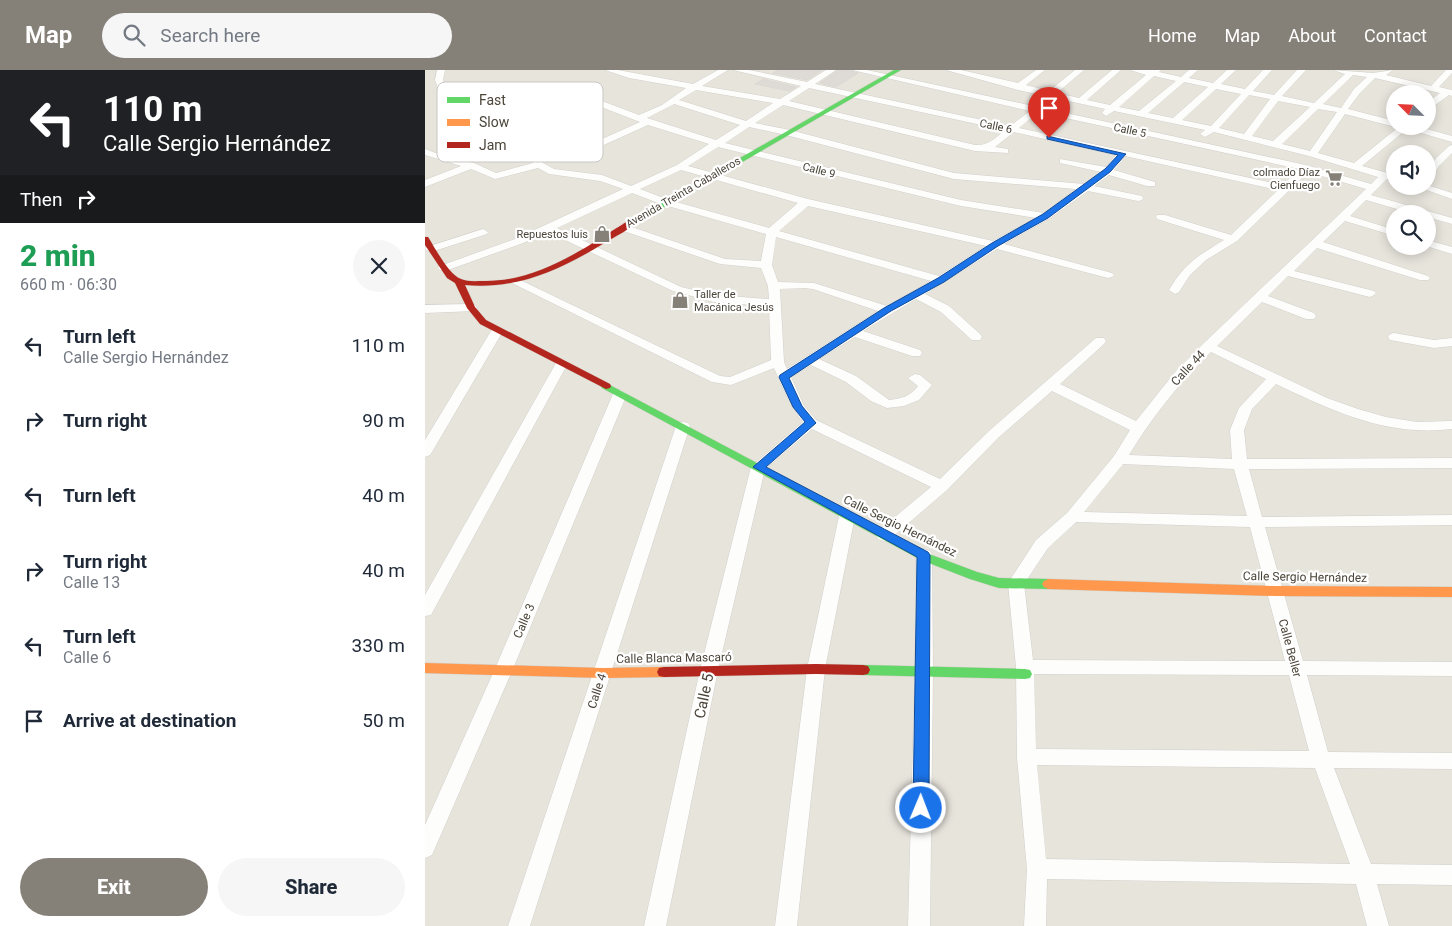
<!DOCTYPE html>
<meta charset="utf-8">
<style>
body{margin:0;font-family:Roboto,sans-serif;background:#f6f6f7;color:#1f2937;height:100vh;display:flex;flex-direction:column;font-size:19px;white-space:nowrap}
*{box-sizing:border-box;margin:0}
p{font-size:16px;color:#747a83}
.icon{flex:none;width:28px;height:28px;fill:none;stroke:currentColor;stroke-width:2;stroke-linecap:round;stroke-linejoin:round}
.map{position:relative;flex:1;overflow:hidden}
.details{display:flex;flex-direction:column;background:#fff;width:425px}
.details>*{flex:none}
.guide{background:#202124;color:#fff;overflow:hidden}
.needle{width:32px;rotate:294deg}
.buttons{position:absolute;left:961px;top:15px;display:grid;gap:10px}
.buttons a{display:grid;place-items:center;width:50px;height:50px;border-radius:50%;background:#fff;box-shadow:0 2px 12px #0003;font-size:25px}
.pin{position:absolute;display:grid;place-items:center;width:42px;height:42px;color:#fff;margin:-51px -21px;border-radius:50% 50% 50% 0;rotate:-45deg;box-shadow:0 0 5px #0007}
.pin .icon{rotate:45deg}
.me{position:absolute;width:55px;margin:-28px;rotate:1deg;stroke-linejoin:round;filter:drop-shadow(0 0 4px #0008)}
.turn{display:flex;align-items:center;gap:18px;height:105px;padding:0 20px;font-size:22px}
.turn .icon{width:65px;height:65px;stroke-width:2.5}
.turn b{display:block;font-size:35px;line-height:42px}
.then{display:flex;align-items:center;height:48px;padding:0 20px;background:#0003;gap:10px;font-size:19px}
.round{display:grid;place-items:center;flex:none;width:52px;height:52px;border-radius:26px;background:#f6f6f7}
.headline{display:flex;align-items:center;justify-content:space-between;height:85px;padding:0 20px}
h1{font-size:30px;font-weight:800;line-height:38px;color:#1e9e55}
.primary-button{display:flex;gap:10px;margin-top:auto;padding:10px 20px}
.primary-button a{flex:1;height:58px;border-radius:30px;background:#868178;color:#fff;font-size:20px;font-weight:800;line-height:58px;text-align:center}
.primary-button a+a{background:#f6f6f7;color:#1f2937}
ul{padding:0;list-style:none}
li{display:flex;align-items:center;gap:15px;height:75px;padding:0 20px}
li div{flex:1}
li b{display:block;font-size:19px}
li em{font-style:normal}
header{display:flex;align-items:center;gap:30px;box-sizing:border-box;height:70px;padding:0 25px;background:#868178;color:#fff}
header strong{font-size:24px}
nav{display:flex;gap:28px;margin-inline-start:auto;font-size:18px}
.search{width:350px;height:45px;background:#f6f6f7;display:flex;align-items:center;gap:12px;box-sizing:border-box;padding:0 18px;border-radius:28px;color:#747a83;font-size:19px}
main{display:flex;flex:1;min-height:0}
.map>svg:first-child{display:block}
.residential{fill:#e7e4dc;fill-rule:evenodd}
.building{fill:#dedbd6;stroke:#dcd9d4}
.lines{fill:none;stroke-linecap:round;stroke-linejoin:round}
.street-casing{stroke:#d2d0cb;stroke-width:1}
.fast-casing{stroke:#d3cfc5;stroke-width:1}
.slow-casing{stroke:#d3cfc5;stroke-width:1}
.jam-casing{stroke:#d3cfc5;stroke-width:1}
.street{fill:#fdfdfc;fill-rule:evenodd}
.fast{fill:#63d668;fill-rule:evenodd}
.slow{fill:#ff974d;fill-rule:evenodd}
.jam{fill:#b3261e;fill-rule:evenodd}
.route{fill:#1a73e8;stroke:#114b97}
.labels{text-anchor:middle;stroke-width:4.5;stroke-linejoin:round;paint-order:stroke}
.far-street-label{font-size:11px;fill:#4b4439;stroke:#fff}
.far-poi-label{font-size:11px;fill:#4b4439;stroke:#fff;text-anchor:end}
.street-label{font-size:12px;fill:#4b4439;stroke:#fff}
.near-street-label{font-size:15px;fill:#4b4439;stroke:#fff}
.key{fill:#fff;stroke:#c9c7c4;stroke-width:1}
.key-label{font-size:14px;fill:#4b4439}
</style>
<header>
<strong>Map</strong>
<div class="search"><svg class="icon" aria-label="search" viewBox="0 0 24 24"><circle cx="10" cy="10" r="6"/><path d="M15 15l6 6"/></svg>Search here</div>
<nav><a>Home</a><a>Map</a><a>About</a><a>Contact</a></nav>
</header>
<main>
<section class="details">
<div class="guide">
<div class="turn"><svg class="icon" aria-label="left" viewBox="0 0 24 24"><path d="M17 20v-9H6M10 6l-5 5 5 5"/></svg><div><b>110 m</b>Calle Sergio Hernández</div></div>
<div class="then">Then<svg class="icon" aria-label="right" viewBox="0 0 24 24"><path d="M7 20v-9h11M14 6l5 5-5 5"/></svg></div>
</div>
<div class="headline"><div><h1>2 min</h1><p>660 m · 06:30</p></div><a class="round"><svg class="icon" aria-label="close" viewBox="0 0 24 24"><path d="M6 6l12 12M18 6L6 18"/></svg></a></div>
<ul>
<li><svg class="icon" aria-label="left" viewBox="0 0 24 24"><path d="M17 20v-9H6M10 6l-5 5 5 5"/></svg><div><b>Turn left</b><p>Calle Sergio Hernández</p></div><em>110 m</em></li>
<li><svg class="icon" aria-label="right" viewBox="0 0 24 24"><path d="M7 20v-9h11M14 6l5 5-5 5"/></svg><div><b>Turn right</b></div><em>90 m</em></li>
<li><svg class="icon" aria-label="left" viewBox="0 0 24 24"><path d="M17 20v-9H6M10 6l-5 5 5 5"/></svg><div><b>Turn left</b></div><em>40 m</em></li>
<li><svg class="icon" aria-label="right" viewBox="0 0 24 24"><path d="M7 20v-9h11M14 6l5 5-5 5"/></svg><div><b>Turn right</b><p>Calle 13</p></div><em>40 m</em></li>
<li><svg class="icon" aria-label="left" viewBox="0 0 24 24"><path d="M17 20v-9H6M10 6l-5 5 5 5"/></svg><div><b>Turn left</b><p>Calle 6</p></div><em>330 m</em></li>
<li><svg class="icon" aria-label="arrive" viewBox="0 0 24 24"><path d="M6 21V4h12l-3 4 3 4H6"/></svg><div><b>Arrive at destination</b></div><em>50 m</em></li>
</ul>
<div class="primary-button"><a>Exit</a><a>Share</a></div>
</section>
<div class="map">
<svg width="1027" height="856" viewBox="0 0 1027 856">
<rect width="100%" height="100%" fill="#f4f2ee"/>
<path class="residential" d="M 0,0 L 1027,0 L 1027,856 L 0,856 ZM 970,24 L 1002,24 L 1002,56 L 970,56 ZM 970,84 L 1002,84 L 1002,116 L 970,116 ZM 970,144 L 1002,144 L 1002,176 L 970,176 Z"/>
<g class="building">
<polygon points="353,0 397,0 382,10 348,3"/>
<polygon points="413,0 425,0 433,3 411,17 395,13"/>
<polygon points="338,9 371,17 364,21 330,14"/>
</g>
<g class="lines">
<g class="street-casing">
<g id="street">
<path d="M 12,0 L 20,0 L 18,10 L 23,23 L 60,52 L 99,68 L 137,52 L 143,52 L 143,56 L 106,71 L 110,75 L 118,93 L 129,99 L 177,105 L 206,116 L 252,95 L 284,74 L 223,55 L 172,78 L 166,78 L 166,74 L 215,52 L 171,35 L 171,31 L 177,31 L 214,45 L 237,35 L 261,18 L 204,8 L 180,0 L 193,0 L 268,14 L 293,0 L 303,0 L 277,16 L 355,29 L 376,16 L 308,0 L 324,0 L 382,12 L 401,0 L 411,0 L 390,14 L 585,56 L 605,41 L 427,0 L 442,0 L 881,95 L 946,114 L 953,107 L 884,86 L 789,62 L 780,67 L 775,64 L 780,60 L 689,41 L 681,46 L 677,43 L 680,39 L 593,20 L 521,0 L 536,0 L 593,13 L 611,0 L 620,0 L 601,15 L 624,21 L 650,0 L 659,0 L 632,23 L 654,28 L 687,0 L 696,0 L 662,30 L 685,35 L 721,5 L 705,0 L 736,0 L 734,2 L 756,7 L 764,0 L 773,0 L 764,8 L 788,13 L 802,0 L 811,0 L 796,14 L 820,19 L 838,0 L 847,0 L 828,21 L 849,25 L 872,0 L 881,0 L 857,26 L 889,33 L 920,4 L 908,0 L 948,3 L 968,0 L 961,5 L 1006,16 L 1021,0 L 1027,0 L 1027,3 L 1014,17 L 1027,20 L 1027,26 L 1024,25 L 1002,41 L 1002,33 L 1015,23 L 950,8 L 935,23 L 923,39 L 970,51 L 970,56 L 972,56 L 970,57 L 920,44 L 893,83 L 929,93 L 975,56 L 991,56 L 1027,66 L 1027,72 L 982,59 L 937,96 L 970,105 L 970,110 L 962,109 L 946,125 L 1027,148 L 1027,154 L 1002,147 L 1002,144 L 989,144 L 941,130 L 925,146 L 970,160 L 970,166 L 920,151 L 898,172 L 1003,206 L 1005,208 L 1003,210 L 995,210 L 892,178 L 869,201 L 949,221 L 951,223 L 949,225 L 945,227 L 863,206 L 843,226 L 889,243 L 891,246 L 889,249 L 881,249 L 837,232 L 792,276 L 902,328 L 933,339 L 961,347 L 992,352 L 1027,351 L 1027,359 C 1016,360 1004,361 992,360 C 943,358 895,335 851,314 L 827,339 L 819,360 L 822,389 L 1027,388 L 1027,398 L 824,399 L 837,447 L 1027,445 L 1027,455 L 840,457 L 878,591 L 1027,592 L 1027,606 L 882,605 L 903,682 L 1027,683 L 1027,699 L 909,698 L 946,794 L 1027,795 L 1027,815 L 952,814 L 964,856 L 942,856 L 931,814 L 622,809 L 621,856 L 599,856 L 602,799 L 592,687 L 591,597 L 583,513 L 611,470 L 642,443 L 689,386 L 705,360 L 627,321 L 574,367 L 522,420 L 465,469 L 459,471 L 453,469 L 451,465 L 453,461 L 506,417 L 387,359 L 340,399 L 293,600 L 241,856 L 219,856 L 275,600 L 326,397 L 378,352 C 365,335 357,316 349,298 L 306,315 L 287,312 L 83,211 L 89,208 L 93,209 L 295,306 L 305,307 L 346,290 L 344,236 L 289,232 L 248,221 L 123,162 L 98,173 L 23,200 L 15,200 L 13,198 L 15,196 L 90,169 L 198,119 L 175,111 L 124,104 L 113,98 L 70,109 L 46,99 L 0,117 L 0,110 L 36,96 L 0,85 L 0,79 L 21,87 L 49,93 L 71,103 L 108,93 L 101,77 L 54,56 L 16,26 L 10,10 ZM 928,5 L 942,7 L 929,19 L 916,38 L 898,34 ZM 729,6 L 751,11 L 714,41 L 694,37 ZM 759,12 L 783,17 L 748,48 L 723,43 ZM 384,18 L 580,60 C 571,68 563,76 550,75 L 364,31 ZM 791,19 L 816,24 L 786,56 L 757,50 ZM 271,20 L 348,33 L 321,51 L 254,30 ZM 824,25 L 845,29 L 819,64 L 794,58 ZM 853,31 L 885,37 L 848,71 L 827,66 ZM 249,34 L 315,55 L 291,70 L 222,48 ZM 358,35 L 550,81 L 583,83 L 583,79 L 570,77 L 589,62 L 691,85 L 681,97 L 635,89 L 635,93 L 676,102 L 659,114 L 529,103 L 365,60 L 330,53 ZM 893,39 L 912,42 L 885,81 L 857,74 ZM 613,42 L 874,99 L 858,115 L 594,58 ZM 324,57 L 361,65 L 529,109 L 651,119 L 619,143 L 536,130 L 300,73 ZM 293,77 L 536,136 L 611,148 L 568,171 L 383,129 L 263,96 ZM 700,86 L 853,120 L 806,165 L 740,145 L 732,145 L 731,147 L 732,149 L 799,170 C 773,186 760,193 744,220 L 750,224 L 754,222 L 765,205 L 781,190 L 812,171 L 883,102 L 941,119 L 779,273 L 751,301 L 711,351 L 635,314 L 679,274 L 681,271 L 679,268 L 671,268 L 564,361 L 515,409 L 391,350 L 379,336 L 366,307 L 386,295 L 421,312 L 446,331 L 462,338 L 479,336 L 494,330 L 507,315 L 495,305 L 490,304 L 483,308 L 493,316 C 486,326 476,329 464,330 L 431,306 L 394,289 L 430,267 L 487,286 L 495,286 L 497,283 L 495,280 L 438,261 L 491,229 L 516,242 L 547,270 L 555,270 L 557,267 L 555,264 L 524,236 L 500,224 L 572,179 L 683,208 L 687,207 L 689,205 L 687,203 L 579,174 L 625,148 L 663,121 L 713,131 L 717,130 L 718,128 L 717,126 L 669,116 L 684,105 L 722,116 L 730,116 L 730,112 L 689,100 ZM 256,100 L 373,133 L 344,158 L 244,130 L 215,119 ZM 207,123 L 236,134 L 341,164 L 336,191 L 300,189 L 201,155 L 197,154 L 192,157 L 193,159 L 295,194 L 336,198 L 343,216 L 344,229 L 289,225 L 256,217 L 132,158 ZM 383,136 L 561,176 L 514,206 L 354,161 ZM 351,167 L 506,211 L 462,236 L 389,213 L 353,212 L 347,195 ZM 379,218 L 388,219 L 453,241 L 362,299 L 359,292 L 355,219 ZM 786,282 L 841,309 L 814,338 L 805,360 L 807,389 L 704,385 C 727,347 754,313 786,282 ZM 698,394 L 809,399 L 822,446 L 659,442 ZM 651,452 L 825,457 L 860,591 L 608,590 L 599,514 L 623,478 ZM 609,604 L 864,605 L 884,681 L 611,679 ZM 612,695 L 890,698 L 925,794 L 621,789 Z"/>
<path d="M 1027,75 L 1027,83 L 1014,96 L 1006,109 L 1002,110 C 1002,94 1013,87 1024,76 Z"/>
<polygon points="1002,115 1027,123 1027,129 990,116"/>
<polygon points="58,159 63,162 62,164 6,182 0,179 2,177"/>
<polygon points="1002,170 1027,177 1027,184 1001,176"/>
<polygon points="46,234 50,235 52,238 50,241 0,243 0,235"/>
<polygon points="72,257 78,261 7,382 5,385 0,387 0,370 66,261"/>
<polygon points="969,263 1009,270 1027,268 1027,276 1009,278 965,270 963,267 965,264"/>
<polygon points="137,289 143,293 6,545 0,546 0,525 131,293"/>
<polygon points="195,320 202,324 87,601 7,785 0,788 0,755 69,601 188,324"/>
<polygon points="258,352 263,353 265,356 105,856 83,856 251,356 253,353"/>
<polygon points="422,441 427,442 430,446 400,599 372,856 350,856 382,599 414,446 417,442"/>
<polygon points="499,479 505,481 507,485 508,601 505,856 483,856 490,601 491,485 493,481"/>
</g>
</g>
<g class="fast-casing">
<g id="fast">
<polygon points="469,0 476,0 212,153 205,151"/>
<polygon points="181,313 504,484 552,502 574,508 623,509 627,511 629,514 627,517 623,519 574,518 545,509 496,490 177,318 176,316 177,314"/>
<polygon points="438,595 600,599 605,600 607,604 605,608 600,609 438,605 433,604 431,600 433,596"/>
</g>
</g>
<g class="slow-casing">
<g id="slow">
<polygon points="623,509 850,516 1027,517 1027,527 850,526 623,519 619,517 617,514 619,511"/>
<polygon points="0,593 178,598 239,597 244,598 246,602 244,606 239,607 178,608 0,603"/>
</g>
</g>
<g class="jam-casing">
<g id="jam">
<path d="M 206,149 L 213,151 C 204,160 191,166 181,172 C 137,199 93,220 40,215 L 50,237 L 61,250 L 185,314 L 186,316 L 185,318 L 181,319 L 55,254 L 42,238 L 30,213 L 22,208 L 0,175 L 0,167 L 3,167 C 10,178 24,205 36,209 C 42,212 52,211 59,211 C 114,212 161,177 206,149 Z"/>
<polygon points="391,594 438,595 443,596 445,600 443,604 438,605 391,604 239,607 234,606 232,602 234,598 239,597"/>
</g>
</g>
<use href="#street" class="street"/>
<use href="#fast" class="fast"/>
<use href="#slow" class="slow"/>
<use href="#jam" class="jam"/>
</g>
<polygon class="route" points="622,66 701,84 685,102 623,148 573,176 519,212 466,241 364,308 377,336 391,353 341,397 503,482 505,485 504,738 501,743 496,745 491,743 488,738 492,487 328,397 380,352 368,337 354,307 355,305 459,238 513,208 567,173 618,144 680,99 693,85 622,69"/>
<defs>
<g id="supermarket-bare" transform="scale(1.35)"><path d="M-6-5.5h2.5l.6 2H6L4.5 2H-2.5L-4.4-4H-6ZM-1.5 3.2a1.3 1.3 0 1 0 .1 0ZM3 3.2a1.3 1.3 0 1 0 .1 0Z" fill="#868178" stroke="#fff" stroke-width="2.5" paint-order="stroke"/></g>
<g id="shop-bare" transform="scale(1.35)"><path d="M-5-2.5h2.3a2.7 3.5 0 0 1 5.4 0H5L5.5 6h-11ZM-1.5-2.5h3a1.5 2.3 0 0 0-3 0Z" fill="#868178" stroke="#fff" stroke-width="2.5" paint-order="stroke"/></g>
</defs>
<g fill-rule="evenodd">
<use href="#supermarket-bare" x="909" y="108"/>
<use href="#shop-bare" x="177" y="164"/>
<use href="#shop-bare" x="255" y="230"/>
</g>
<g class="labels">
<g class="far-street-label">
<text transform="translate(571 56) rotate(12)" y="4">Calle 6</text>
<text transform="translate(705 60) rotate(12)" y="4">Calle 5</text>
<text transform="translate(394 100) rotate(14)" y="4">Calle 9</text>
<text transform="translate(258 122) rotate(-30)" y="4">Avenida Treinta Caballeros</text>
</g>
<g class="far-poi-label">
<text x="895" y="106">colmado Díaz<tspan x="895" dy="13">Cienfuego</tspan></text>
<text x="163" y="168">Repuestos luis</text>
<text x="269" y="228" text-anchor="start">Taller de<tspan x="269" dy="13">Macánica Jesús</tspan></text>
</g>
<g class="street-label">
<text transform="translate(763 298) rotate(-47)" y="4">Calle 44</text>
<text transform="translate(475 456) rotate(26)" y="4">Calle Sergio Hernández</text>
<text transform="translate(880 507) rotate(1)" y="4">Calle Sergio Hernández</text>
<text transform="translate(99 551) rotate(-67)" y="4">Calle 3</text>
<text transform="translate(865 578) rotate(75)" y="4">Calle Beller</text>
<text transform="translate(249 588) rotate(-1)" y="4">Calle Blanca Mascaró</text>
<text transform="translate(172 621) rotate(-72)" y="4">Calle 4</text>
</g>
<g class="near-street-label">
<text transform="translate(279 626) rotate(-78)" y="5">Calle 5</text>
</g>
</g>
<rect x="12" y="12" width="166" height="80" rx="8" class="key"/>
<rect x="22" y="27" width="23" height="6" fill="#63d668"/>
<rect x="22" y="49" width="23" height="7" fill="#ff974d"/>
<rect x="22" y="72" width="23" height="6" fill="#b3261e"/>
<g class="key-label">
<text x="54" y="35">Fast</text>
<text x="54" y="57">Slow</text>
<text x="54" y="80">Jam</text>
</g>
</svg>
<div class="buttons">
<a><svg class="needle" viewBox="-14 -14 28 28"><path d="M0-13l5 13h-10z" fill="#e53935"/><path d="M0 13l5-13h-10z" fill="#747a83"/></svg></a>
<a><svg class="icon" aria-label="sound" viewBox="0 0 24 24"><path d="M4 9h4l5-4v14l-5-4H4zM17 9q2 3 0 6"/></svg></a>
<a><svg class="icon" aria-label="search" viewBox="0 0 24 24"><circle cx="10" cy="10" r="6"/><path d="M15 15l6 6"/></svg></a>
</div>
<div class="pin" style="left:624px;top:68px;background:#d93025"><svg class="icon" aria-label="arrive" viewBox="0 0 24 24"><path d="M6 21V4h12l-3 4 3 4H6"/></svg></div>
<svg class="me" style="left:496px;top:738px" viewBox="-20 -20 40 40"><circle r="17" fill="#1a73e8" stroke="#fff" stroke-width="3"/><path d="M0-11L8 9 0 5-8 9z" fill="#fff"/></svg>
</div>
</main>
